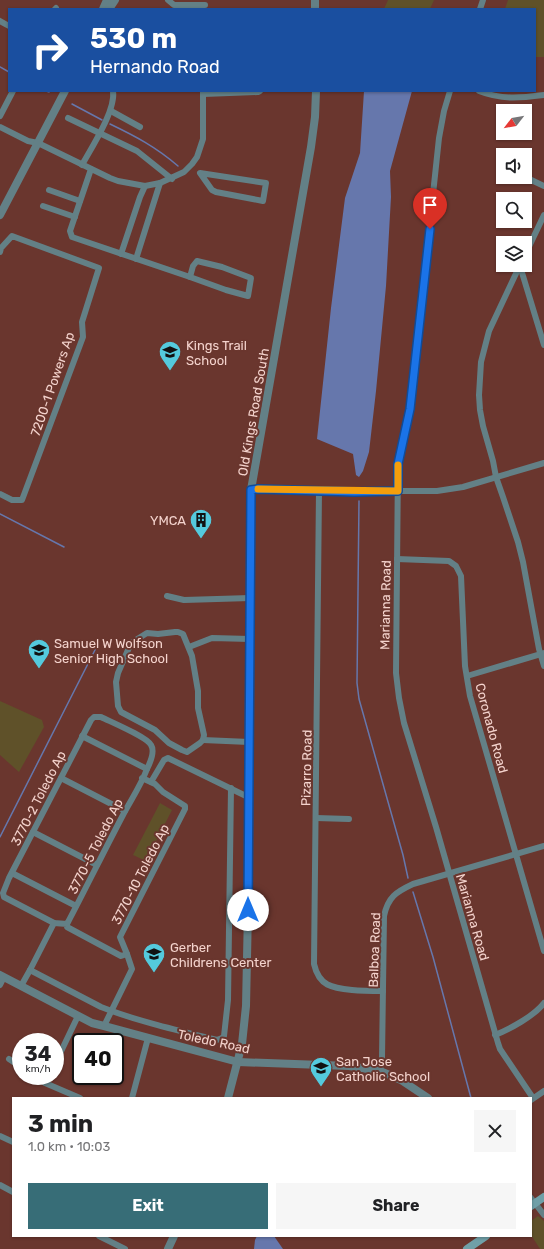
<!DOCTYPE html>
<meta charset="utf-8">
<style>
body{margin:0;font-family:Rubik,sans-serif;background:#f6f6f6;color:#202124;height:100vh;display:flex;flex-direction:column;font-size:15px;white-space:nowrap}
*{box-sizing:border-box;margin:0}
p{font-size:13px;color:#757577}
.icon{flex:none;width:22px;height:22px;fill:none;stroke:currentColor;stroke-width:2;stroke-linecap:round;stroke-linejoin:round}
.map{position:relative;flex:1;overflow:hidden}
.details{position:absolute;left:12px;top:1097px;width:520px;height:140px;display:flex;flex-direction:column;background:#fff;border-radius:0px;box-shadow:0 1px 3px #0004}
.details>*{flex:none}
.hud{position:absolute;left:8px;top:8px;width:528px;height:84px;border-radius:0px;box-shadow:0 1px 3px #0004;background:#1a4fa0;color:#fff;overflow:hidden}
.needle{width:26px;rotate:239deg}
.fabs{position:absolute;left:496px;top:104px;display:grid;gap:8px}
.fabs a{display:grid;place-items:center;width:36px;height:36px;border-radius:0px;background:#fff;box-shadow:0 1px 3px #0004;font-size:20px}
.speed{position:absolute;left:12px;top:1033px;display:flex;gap:8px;font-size:20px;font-weight:700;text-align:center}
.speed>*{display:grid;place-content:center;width:52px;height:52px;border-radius:50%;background:#fff;box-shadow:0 1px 3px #0004;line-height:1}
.speed small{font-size:10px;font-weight:400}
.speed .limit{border:2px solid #111;border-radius:6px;background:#fff;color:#111}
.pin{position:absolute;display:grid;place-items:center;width:34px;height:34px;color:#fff;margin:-41px -17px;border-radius:50% 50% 50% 0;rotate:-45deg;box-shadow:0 0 4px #0007}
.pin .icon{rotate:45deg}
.me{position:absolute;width:44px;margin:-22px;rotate:0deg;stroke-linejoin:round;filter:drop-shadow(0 0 3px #0008)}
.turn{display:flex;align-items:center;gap:14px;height:84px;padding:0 16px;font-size:18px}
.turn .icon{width:52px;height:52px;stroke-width:2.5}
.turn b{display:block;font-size:28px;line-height:34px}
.round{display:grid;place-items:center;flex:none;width:42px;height:42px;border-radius:0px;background:#f6f6f6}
.headline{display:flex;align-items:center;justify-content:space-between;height:68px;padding:0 16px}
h1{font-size:24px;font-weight:700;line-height:30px}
.cta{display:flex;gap:8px;margin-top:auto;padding:8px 16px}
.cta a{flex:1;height:46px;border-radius:0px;background:#376d77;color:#fff;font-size:16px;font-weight:700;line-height:46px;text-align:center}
.cta a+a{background:#f6f6f6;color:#202124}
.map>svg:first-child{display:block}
.green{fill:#5f5129}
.water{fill:#6677ac}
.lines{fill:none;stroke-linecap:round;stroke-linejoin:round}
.stream{stroke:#6677ac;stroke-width:1.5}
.minor{stroke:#638086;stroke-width:6}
.tertiary{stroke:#638086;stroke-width:8}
.secondary{stroke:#70a0a8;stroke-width:8}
.route-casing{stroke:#114b97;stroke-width:10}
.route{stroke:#1a73e8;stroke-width:7}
.slow{stroke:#f59e0b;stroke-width:7}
.labels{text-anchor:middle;stroke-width:4;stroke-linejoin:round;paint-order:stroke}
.poi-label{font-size:13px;fill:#f4d3cd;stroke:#6a362e;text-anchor:start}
.street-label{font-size:13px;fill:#f4d3cd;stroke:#6a362e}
</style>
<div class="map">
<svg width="544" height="1249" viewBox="0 0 544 1249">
<rect width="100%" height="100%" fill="#6a362e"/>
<g class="green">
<polygon points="388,0 434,0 430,9 384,9"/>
<polygon points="508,0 544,0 544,57 535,57 535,9 505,9"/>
<polygon points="0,701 42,720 44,727 19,772 0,755"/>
<polygon points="160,803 172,810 146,861 133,855"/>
<polygon points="538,1216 544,1221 544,1249 540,1249 531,1235 531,1221"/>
</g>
<g class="water">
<polygon points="364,91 412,91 390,171 391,197 386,286 376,391 369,452 363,471 359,477 356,475 353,454 317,439 331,308 345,198 360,153"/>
<polygon points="257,1236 274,1236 283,1249 254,1249 255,1240"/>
</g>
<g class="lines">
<g class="stream">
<polyline points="0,67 9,72"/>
<polyline points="46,91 49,92"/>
<polyline points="72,104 102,120"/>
<path d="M 110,124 C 135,136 156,147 178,166"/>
<polyline points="359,501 357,683 359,699 403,855 408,878"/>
<polyline points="0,514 64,547"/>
<polyline points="0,837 97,646"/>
<polyline points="413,892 433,957 471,1098"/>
</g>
<g class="minor">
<polyline points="168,0 174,5 205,5"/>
<polyline points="55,9 56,8"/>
<polyline points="480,9 483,0"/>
<polyline points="0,21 9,26"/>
<polyline points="450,91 444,111 439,138 410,409 398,464 396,673 399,698 404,723 436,827 498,1043 500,1049 533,1098"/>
<path d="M 479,91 C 502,100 520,98 544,95"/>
<polyline points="203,94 258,92 260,91"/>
<polyline points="111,111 140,127"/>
<polyline points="0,116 13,91"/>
<polyline points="68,118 137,151 172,179"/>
<polyline points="0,127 28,141 38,143 110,178 118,181 145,186 160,183 184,172 192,164 197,157 203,139 203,91"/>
<path d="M 82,165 C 92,147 116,110 113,91"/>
<polyline points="91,169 70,231 72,237 190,277"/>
<polygon points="200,173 266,183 263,201 216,192 212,190"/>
<polyline points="525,177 544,186"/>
<polyline points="49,190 80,201"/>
<polyline points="43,206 75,217"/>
<polyline points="0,252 1,248 12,236 99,268 82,322 83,337 22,500 12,500 0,494"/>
<polyline points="121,254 140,197 145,186"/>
<polyline points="525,255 544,215"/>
<polyline points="136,259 160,183"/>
<polygon points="197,261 222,267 251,278 248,296 226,290 190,277 193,266"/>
<polyline points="520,265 489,331 481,362 479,395 480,410 483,426 493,461 496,477 503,497 518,542 523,562 539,649 544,666"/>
<polyline points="520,266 544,345"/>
<polyline points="251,490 258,489 353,491 437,491 463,487 544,463"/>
<path d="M 319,491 L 314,964 C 319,986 332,988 352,990 C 362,991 372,991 383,991"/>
<polyline points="397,559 449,561 456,566 461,576 465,666 470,696 544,951"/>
<polyline points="167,596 184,600 250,598"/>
<polygon points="175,632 178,632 183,634 192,656 198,691 198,708 204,735 203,740 200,743 187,752 182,750 169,743 155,730 121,712 118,706 116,682 118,673 131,643 147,633 158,634"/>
<polyline points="189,647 212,638 250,639"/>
<polyline points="467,676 544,653"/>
<polyline points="82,736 147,769"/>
<polyline points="203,740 249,742"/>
<polyline points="61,778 125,811"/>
<polyline points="151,782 164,760 168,758 248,797"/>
<polyline points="316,818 349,819"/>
<polyline points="33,832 97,865"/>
<polyline points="12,873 76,906"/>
<path d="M 54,923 L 30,970 L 101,1007 C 137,1021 176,1030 213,1039 L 217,1040 L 222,1038 L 224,1036 L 228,1000 L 231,788"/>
<path d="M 67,924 C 86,888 104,851 123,815 C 131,800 141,785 147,769 C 150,763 155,751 151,745 C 147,737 111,722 101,717 L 94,717 L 91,720 L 9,878 L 3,893 L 4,897 L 54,923 L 67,924 L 67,927 L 121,956 L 127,954 L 120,937 L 185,809 L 185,806 L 163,792 L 155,784 L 142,778"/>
<polyline points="0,985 4,977"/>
<polyline points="21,986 30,970"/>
<polyline points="104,1026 132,969 127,954"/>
<path d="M 495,1035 C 510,1029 534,1016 544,1003"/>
<polyline points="9,1059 21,1067"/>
<polyline points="55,1064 78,1016"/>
<path d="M 380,1071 L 382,1058 L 384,916 C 388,897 396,892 413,884 L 544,846"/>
<polyline points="35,1076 45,1083 80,1098"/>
<polyline points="132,1098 148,1038"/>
<polyline points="531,1100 544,1091"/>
<polyline points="0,1136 13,1142"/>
<polyline points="0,1185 13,1192"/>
<polyline points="531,1198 544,1215"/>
<polyline points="99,1236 125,1249"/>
</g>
<g class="tertiary">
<polyline points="315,0 315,9"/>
<polyline points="103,9 107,0"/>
<polyline points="109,9 115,0"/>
<polyline points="0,215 65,91"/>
<polyline points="0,975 92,1023 104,1026 238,1062 349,1066 380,1071 401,1080 428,1098"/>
<polyline points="228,1098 242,1044 246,1006 248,910 251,490 311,147 315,117 316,91"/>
<polyline points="168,1249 174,1236"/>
</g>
<g class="secondary">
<polyline points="531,1206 544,1197"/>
<polyline points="467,1249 486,1236"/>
</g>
</g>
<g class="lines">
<g class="route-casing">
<polyline id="route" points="248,910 251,490 258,489 354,492 398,491 398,464 410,409 430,229"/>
</g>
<use href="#route" class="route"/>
<polyline class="slow" points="258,489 398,491 398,465"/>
</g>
<defs>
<g id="school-pin" transform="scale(1.15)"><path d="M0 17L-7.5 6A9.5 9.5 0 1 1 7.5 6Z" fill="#54cadd" stroke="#6a362e"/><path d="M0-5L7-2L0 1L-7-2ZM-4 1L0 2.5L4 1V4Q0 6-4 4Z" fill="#111"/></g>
<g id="building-pin" transform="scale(1.15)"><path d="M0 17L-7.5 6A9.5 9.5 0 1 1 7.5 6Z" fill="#54cadd" stroke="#6a362e"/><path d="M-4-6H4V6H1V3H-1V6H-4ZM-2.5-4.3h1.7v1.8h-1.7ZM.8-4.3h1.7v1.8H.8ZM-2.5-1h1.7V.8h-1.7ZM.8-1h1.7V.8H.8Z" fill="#111"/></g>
</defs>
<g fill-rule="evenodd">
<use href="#school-pin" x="170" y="352"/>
<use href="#building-pin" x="201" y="520"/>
<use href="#school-pin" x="39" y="650"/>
<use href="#school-pin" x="154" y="954"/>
<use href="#school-pin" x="321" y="1068"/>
</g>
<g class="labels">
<g class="poi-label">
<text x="186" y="350">Kings Trail<tspan x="186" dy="15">School</tspan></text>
<text x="186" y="525" text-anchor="end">YMCA</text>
<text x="54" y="648">Samuel W Wolfson<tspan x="54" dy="15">Senior High School</tspan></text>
<text x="170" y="952">Gerber<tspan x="170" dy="15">Childrens Center</tspan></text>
<text x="336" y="1066">San Jose<tspan x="336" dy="15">Catholic School</tspan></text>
</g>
<g class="street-label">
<text transform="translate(52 384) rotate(-71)" y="5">7200-1 Powers Ap</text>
<text transform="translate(253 412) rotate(-80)" y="5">Old Kings Road South</text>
<text transform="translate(385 605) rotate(-89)" y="5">Marianna Road</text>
<text transform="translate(492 728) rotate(75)" y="5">Coronado Road</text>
<text transform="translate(306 768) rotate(-89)" y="5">Pizarro Road</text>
<text transform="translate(38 798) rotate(-63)" y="5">3770-2 Toledo Ap</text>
<text transform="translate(95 846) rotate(-63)" y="5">3770-5 Toledo Ap</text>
<text transform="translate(140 874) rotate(-63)" y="5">3770-10 Toledo Ap</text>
<text transform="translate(473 917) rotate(74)" y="5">Marianna Road</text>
<text transform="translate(374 950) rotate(-88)" y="5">Balboa Road</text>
<text transform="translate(214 1041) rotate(12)" y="5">Toledo Road</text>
</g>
</g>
</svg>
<div class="fabs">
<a><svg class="needle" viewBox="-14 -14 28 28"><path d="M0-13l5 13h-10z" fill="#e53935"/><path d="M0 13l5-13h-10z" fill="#757577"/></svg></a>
<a><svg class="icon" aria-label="sound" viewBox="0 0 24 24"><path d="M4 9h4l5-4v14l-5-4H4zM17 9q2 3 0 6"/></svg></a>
<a><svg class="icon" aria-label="search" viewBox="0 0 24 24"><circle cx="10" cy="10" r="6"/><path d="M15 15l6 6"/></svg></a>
<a><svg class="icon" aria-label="layers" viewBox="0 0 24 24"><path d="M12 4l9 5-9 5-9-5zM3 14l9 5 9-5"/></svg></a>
</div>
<div class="speed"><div>34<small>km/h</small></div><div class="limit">40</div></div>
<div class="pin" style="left:430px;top:229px;background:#d93025"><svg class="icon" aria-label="arrive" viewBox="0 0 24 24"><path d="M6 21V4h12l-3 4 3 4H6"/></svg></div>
<svg class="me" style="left:248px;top:910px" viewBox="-20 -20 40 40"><circle r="19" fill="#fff"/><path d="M0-13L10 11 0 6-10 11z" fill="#1a73e8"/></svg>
<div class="hud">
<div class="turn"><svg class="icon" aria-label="right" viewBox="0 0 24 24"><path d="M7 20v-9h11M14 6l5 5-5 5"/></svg><div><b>530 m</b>Hernando Road</div></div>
</div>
<section class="details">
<div class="headline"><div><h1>3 min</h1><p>1.0 km · 10:03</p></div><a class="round"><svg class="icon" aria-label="close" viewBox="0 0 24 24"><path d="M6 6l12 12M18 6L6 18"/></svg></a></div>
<div class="cta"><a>Exit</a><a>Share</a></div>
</section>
</div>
